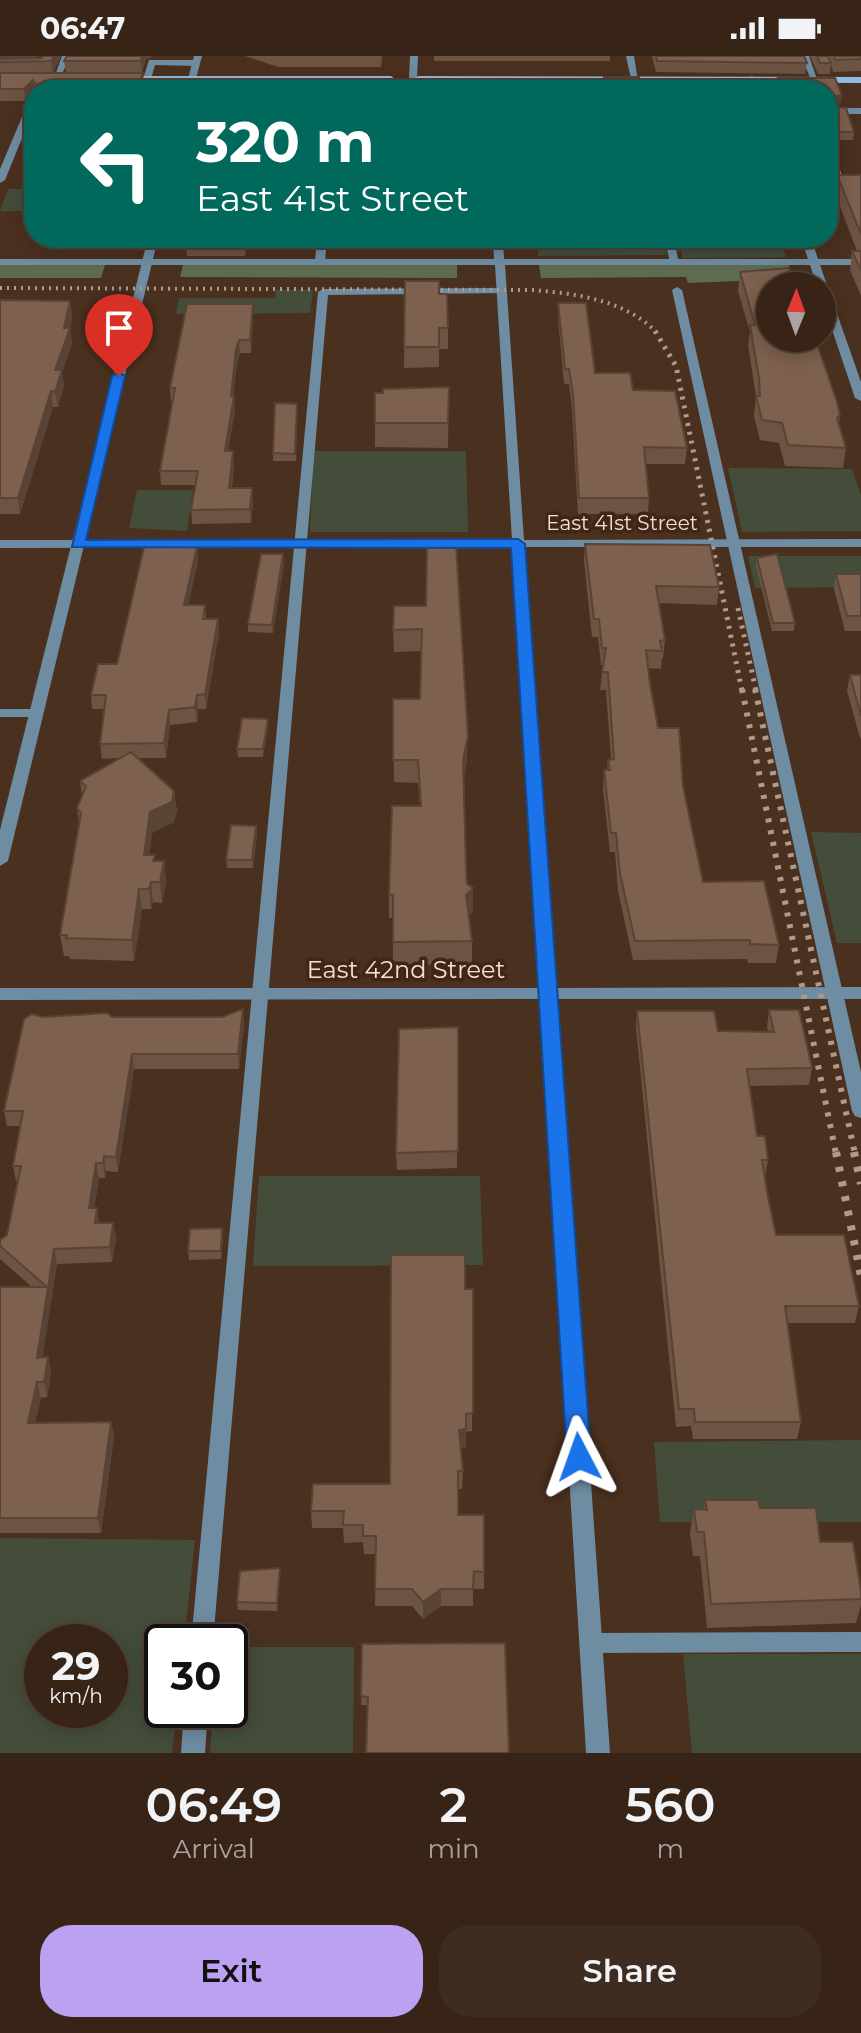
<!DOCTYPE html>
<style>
body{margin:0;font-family:Montserrat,sans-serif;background:#3f2c20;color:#f1f3f6;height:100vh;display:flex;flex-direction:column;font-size:30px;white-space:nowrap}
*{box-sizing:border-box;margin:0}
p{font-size:26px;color:#aba4a1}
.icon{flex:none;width:44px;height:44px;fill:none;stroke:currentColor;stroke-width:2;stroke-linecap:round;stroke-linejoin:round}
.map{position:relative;height:1697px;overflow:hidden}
.sheet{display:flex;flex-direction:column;background:#382417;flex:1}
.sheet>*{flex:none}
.hud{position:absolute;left:24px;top:24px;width:814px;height:168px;border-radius:32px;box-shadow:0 4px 20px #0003,0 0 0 2px #524136;background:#00695c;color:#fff;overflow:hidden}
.needle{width:52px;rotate:1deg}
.fabs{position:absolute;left:756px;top:216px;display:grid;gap:16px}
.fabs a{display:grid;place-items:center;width:80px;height:80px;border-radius:50%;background:#382417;box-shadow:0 4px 20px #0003,0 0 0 2px #524136;font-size:40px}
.speed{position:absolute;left:24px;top:1568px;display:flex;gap:16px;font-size:40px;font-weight:700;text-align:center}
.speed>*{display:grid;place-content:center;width:104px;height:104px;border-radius:50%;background:#382417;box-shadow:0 4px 20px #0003,0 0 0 2px #524136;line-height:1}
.speed small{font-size:20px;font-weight:400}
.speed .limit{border:4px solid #111;border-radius:12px;background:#fff;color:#111}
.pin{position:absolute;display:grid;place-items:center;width:68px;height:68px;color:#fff;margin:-82px -34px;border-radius:50% 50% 50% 0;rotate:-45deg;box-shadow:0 0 8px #0007}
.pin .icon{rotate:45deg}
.me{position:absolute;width:88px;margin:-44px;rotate:356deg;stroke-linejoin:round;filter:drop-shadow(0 0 6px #0008)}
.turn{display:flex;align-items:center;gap:28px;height:168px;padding:0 40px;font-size:36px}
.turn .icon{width:104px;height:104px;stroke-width:2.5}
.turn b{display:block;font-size:56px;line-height:68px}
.eta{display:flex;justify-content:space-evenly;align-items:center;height:136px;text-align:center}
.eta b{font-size:48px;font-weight:600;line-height:56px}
.action{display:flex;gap:16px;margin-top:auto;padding:16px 40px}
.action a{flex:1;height:92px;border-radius:32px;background:#bca0f2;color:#111;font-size:32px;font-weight:600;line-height:92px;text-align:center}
.action a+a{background:#3f2c20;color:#f1f3f6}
.status{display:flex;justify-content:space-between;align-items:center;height:56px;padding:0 40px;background:#382417;direction:ltr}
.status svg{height:22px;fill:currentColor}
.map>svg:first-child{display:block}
.green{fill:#444d3a;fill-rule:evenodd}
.forest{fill:#5f6b50}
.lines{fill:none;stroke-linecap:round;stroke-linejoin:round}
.service{fill:#6f8da2;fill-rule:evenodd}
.minor{fill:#6f8da2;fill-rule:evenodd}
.tertiary{fill:#6f8da2;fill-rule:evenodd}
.secondary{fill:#8dbddf;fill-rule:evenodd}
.rail-far3{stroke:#af9a8d;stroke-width:4;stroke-dasharray:2 5;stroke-linecap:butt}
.rail-far2{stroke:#af9a8d;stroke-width:5;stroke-dasharray:3 6;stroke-linecap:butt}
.rail-far1{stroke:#af9a8d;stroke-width:6;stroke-dasharray:4 8;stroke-linecap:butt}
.rail{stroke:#af9a8d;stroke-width:8;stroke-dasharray:5 10;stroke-linecap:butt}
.wall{fill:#6c5342}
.shaded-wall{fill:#584336}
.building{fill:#7d604d;stroke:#584336;stroke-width:2}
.route{fill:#1a73e8;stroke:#114b97;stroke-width:2}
.labels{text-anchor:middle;stroke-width:7;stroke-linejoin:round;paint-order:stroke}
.far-street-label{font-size:20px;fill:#f3e1d7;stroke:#402615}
.street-label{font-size:24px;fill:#f3e1d7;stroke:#402615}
</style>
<div class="status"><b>06:47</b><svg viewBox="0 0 49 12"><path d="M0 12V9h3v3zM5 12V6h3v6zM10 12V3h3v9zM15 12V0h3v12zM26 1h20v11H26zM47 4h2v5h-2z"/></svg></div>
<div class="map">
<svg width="861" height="1697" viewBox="0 0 861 1697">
<rect width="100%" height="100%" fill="#4a301f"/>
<g class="green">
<polygon points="8,133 34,133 34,155 0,155"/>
<polygon points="537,182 663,182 667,199 538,200"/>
<polygon points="678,182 779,182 786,201 683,202"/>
<polygon points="276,234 313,234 310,257 176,258 179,242 275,242"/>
<polygon points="313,395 466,395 468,476 310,476"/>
<polygon points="728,412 852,413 861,439 861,475 742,476"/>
<polygon points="137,434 193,434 187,475 129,472"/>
<polygon points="748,500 861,500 861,531 755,532"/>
<polygon points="811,776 861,777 861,887 837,887"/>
<polygon points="259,1120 480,1120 483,1209 253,1210"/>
<polygon points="861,1384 861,1466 660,1466 654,1386"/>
<path d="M 0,1482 L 195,1484 L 184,1586 L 162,1586 L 162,1654 L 177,1654 L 172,1697 L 0,1697 ZM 110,1586 L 110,1654 L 42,1654 L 42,1586 Z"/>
<polygon points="230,1591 354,1591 353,1697 210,1697 213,1654 230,1654"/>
<polygon points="683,1598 861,1598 861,1697 692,1697"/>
</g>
<g class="forest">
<polygon points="0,208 105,209 101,222 0,222"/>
<polygon points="457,208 457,222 180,221 183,209"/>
<polygon points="539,209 789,209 793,223 688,227 686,221 541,222"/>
</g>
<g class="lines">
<g class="service">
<polygon points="62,0 70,0 59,25 53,25"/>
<polygon points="149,4 196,4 200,7 196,10 155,9 151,23 147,26 143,23"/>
<polygon points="34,39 34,53 5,124 0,127 0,113 30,42"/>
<rect x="828" y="52" width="33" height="6"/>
<polygon points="829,102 837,104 845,130 828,131 828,125 836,125"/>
<polygon points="317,182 327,182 325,206 320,209 315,206"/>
<polygon points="664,182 674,182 679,208 670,206"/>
<polygon points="677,231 682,234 861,1016 861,1062 855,1060 852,1055 672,234"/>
<polygon points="501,232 505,233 505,237 328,239 213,1586 191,1586 318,236 323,233"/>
<polygon points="0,653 36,653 43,657 36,661 0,661"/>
<polygon points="861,1576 861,1596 591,1597 583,1594 580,1587 583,1580 591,1577"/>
<polygon points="184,1654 208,1654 205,1697 181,1697"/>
</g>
<g class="minor">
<polygon points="410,0 418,0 417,23 413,26 409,23"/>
<polygon points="626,0 634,0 638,25 631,23"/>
<polygon points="801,0 809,0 818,26 811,24"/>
<polygon points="752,20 756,23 759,34 751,34 748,23"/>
<polygon points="484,21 491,23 491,34 483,34"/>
<polygon points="493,182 503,182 504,203 808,203 801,182 811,182 818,203 861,203 861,209 820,209 861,326 861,345 855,342 822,244 822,230 817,230 810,209 505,209 524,484 861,483 861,491 525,491 556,932 861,931 861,943 557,943 610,1697 586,1697 540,943 0,944 0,932 539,932 512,491 0,492 0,484 512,484 495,209 0,209 0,203 494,203"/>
</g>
<g class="tertiary">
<polygon points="194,0 202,0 193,34 185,34"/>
<polygon points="148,182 158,182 8,805 0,810 0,774"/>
</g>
<g class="secondary">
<polygon points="123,20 391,20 395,23 391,26 120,25 119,23"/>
<polygon points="419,20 861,21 861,27 416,25 416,21"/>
</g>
<path class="rail-far3" d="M 0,232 L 534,234 C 577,238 626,244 657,277"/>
<g class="rail-far2">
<polyline points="655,275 676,310 742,635"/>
<polyline points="738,552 756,635"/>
</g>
<g class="rail-far1">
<polyline points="742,633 836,1098"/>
<polyline points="755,633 855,1098"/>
</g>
<g class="rail">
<polyline points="836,1096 861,1220"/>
<polyline points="854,1096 861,1128"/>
</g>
</g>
<g class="wall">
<polygon points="0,0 36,2 61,0 53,17 143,17 144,29 143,34 34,34 26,45 0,45"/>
<polygon points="245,0 382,0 381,11 278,11"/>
<rect x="434" y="0" width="176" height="5"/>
<polygon points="652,0 804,0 807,7 805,18 656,16"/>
<polygon points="810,0 861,0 861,15 833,16 831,8 830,18 818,18"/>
<polygon points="153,1 146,3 142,17 66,17 64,5"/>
<polygon points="778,22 835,22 842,39 841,47 828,50 828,34 779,34 777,30"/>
<polygon points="828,50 854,76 853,84 828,84"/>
<polygon points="837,119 861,119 861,240 850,214 852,195 857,195 835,137"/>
<polygon points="188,182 248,182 245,200 187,200 186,189"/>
<polygon points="740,216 770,230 840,359 839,369 846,392 843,412 785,410 779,387 760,384 754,360 756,340 748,289 750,276 738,235"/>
<polygon points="405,225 439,238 448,272 448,293 439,293 439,311 404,312"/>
<polygon points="0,244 70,245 72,260 70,272 72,287 62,317 64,330 58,351 53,351 20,458 0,458"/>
<polygon points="558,247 595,317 633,334 687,392 685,408 646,408 649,442 648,458 578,458 572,354 569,328 564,328 558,262"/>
<polygon points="253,248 253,261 251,297 240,297 237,307 233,340 235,354 228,395 234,409 232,432 253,446 251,467 192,468 191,454 195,429 161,429 160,415 172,346 171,346 170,332"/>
<polygon points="449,331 448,392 375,391 375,337"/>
<polygon points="297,348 296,405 273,405 273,397"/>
<polygon points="585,488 719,531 717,549 658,547 665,584 663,602 662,602 661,613 648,612 658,672 683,730 703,826 779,889 776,907 748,907 747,903 633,904 618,835 615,796 610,796 603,733 604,714 607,714 608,704 611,704 606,634 600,634 603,609 601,609 598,581 592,581 584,505"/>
<polygon points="197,491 198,505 188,549 205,549 206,563 218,563 219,577 206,653 198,653 197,666 170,669 166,702 139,702 174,735 177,755 174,766 152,777 149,799 155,805 164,805 166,826 162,847 153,846 151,853 142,853 134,905 70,903 69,900 64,900 60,879 79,766 77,752 82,740 80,725 119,702 102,703 100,688 104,653 92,653 91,639 117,608"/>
<polygon points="757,502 795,567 794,575 772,575 756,510"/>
<polygon points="284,506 273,577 248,576 248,568"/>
<polygon points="836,518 861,518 861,575 845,575 834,533"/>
<polygon points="426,550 467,703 464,723 467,828 473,832 473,855 469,859 472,885 472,908 393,909 393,862 389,862 389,839 420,750 418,727 394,726 393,643 420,643 421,595 394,596 393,574"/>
<polygon points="850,619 861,619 861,682 860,682 847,635"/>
<polygon points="268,671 263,701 238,701 237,693"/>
<polygon points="256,770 257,778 253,812 227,812 226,804"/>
<polygon points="769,954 812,1012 809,1029 750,1030 757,1080 768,1104 765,1121 776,1179 859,1250 855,1267 788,1267 801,1366 797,1383 693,1383 691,1370 676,1371 636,972 637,955 718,975 768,976 767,971"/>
<polygon points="43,961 112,961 244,968 239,1013 134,1013 118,1116 106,1115 105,1122 99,1122 94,1152 97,1152 99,1167 113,1167 116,1182 112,1206 57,1208 42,1302 48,1301 51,1317 47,1341 41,1342 35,1367 111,1366 114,1381 101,1477 0,1477 0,1231 32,1231 0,1203 0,1184 7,1179 18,1125 16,1125 13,1110 21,1070 7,1070 4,1055"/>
<polygon points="458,971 457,1112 397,1114 396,1097"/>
<polygon points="223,1181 221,1203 189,1204 188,1195"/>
<polygon points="465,1233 473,1233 472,1375 466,1376 466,1391 460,1392 463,1415 462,1433 458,1433 458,1459 484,1516 484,1533 473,1533 473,1550 441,1550 423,1563 412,1550 375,1550 376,1498 364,1498 363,1486 344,1487 343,1472 312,1472 311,1455 390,1428"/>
<polygon points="705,1444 760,1452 820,1486 861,1535 861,1549 856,1567 707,1572 700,1500 693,1500 690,1477 694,1453 704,1454"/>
<polygon points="280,1512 280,1521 277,1555 238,1554 237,1546"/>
<polygon points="362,1588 509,1697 367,1649 361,1649"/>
</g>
<g class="shaded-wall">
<polygon points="0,0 38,0 35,3 0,6"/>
<polygon points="54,0 61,0 53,17 51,5"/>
<polygon points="142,0 153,0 146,3 142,17 141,5"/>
<polygon points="143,17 144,29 143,34 138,34"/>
<polygon points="33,24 34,36 26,45 24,33"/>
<polygon points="842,39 841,47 828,50 828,41"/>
<polygon points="246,182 248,182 245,200 244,189"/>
<polygon points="70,245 72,260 69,274 70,272 72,287 62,317 64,330 58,351 55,336 55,314"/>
<polygon points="253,248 253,261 251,297 250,284"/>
<polygon points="239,284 240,297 237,307 232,351 234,340 235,354 226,409 225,395 236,293"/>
<polygon points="51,335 53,351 20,458 18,442"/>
<polygon points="233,395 234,409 230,446 229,432"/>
<polygon points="252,432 253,446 251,467 250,453"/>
<polygon points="197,491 198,505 185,563 184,549"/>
<polygon points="283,498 284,506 273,577 272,569"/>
<polygon points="218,563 219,577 206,653 205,638"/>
<polygon points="197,639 198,653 197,666 195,651"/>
<polygon points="169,654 170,669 166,702 164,687"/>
<polygon points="268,663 268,671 263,701 263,693"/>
<polygon points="468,680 467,703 463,727 463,704"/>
<polygon points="174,735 177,755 174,766 152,777 147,820 144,799 150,756"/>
<polygon points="256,770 257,778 253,812 252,804"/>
<polygon points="164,805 166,826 162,847 160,826"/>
<polygon points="151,826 153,846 151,853 149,833"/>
<polygon points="473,832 473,855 466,862 466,839"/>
<polygon points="139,833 142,853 134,905 132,884"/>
<polygon points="243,953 244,968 239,1013 238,998"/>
<polygon points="132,998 134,1013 118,1116 116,1101"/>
<polygon points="104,1100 106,1115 105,1122 103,1107"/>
<polygon points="96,1107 99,1122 92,1167 89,1152"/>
<polygon points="97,1152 99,1167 95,1167"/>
<polygon points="113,1167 116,1182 112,1206 110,1191"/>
<polygon points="54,1193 57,1208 40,1317 37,1302"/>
<polygon points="48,1301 51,1317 47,1341 44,1326"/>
<polygon points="37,1326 41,1342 31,1382 28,1367"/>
<polygon points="466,1358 466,1391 458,1392 459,1374"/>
<polygon points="111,1366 114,1381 101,1477 98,1462"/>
<polygon points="280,1512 280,1521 277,1555 277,1547"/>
<polygon points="441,1533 441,1550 423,1563 423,1546"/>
</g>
<g class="building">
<polygon points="43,0 54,0 51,5 0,6 0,3 42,2"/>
<polygon points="67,0 142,0 141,5 64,5"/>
<polygon points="656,0 804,0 807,7 657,5"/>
<polygon points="817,0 828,0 831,7 820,7"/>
<polygon points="834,0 861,0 861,3 835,4"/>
<polygon points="0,17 143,17 138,34 94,34 96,29 36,29 33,24 24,33 0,33"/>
<polygon points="604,21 639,21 642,34 606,34"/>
<polygon points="778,22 835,22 842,39 828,41 828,34 783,34"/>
<polygon points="373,23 438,23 438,34 372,34"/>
<polygon points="828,50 846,52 854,76 828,76"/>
<polygon points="837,119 861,119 861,178"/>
<polygon points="188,182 246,182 244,189 186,189"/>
<polygon points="852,195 861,195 861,214"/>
<polygon points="789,212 798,230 770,230 770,282 815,282 837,346 840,359 837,362 846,392 788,389 782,367 762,364 756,340 760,340 759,322 750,269 755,269 740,216"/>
<polygon points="405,225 439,225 439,238 447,238 448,272 439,272 439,291 404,291"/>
<polygon points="0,244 70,245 64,272 70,272 55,314 62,314 55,336 51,335 18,442 0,442"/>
<polygon points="558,247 586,247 595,317 630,317 633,334 675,335 687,392 644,391 649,442 579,442 573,338 569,313 565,313"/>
<polygon points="187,248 253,248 250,284 239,284 236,293 231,340 234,340 225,395 233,395 229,432 252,432 250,453 191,454 198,415 160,415 175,332 170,332"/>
<polygon points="449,331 448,367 375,367 375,337 383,337 383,333"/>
<polygon points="275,347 297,348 295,398 273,397"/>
<polygon points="427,488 456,488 468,680 463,704 466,810 467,828 473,832 466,839 472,885 393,886 393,839 389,839 392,750 421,750 418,704 393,704 393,643 420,643 422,573 393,574 394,550 426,550"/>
<polygon points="585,488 710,489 719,531 656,530 665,584 660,585 662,595 646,594 650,628 658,672 679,672 683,730 703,826 764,825 779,889 750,888 750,884 635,885 620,817 616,777 611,777 604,714 610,714 608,704 614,703 608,616 602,616 606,592 602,592 599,563 594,563"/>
<polygon points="144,491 197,491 184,549 205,549 203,563 218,563 205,638 197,639 195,651 169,654 164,687 100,688 106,639 91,639 98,608 117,608"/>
<polygon points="261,498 283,498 272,569 248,568"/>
<polygon points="777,498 795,567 773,567 757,502"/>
<polygon points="836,518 861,518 861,560 847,560"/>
<polygon points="850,619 861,619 861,660"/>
<polygon points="242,662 268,663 263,693 237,693"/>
<polygon points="131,696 174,735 172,746 150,756 144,799 155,799 153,805 164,805 160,826 151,826 149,833 139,833 132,884 66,882 67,879 60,879 81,757 77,752 86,730 80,725"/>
<polygon points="231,769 256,770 252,804 226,804"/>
<polygon points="243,953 238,998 132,998 116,1101 104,1100 103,1107 96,1107 89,1152 97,1152 95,1167 113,1167 110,1191 54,1193 37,1302 48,1301 44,1326 37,1326 28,1367 111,1366 98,1462 0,1462 0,1231 47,1231 0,1190 0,1184 7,1179 21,1110 13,1110 23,1055 4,1055 24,963 32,958 43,961 107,957 112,961 222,961"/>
<polygon points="769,954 799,954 812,1012 747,1013 757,1080 765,1080 768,1104 762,1104 768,1141 776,1179 844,1179 859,1250 785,1250 801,1366 695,1366 694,1353 679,1353 637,955 714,955 718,975 774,976"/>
<polygon points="458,971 458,1095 396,1097 399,973"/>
<polygon points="222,1172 221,1195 188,1195 190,1173"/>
<polygon points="391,1199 465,1199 465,1233 473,1233 473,1357 466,1358 466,1373 459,1374 463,1415 458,1415 458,1459 484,1459 484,1516 474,1515 473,1533 441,1533 423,1546 412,1533 375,1533 376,1480 363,1480 363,1469 343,1469 344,1455 311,1455 313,1428 390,1428"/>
<polygon points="705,1444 758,1444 760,1452 816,1452 820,1486 853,1486 861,1535 861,1543 711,1548 704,1476 697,1476 694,1453 707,1454"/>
<polygon points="280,1512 277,1547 237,1546 240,1515"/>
<polygon points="505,1587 509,1697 366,1697 368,1641 361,1640 362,1588"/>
</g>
<polygon class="route" points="119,316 125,320 86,484 518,483 525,488 591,1401 587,1408 579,1411 570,1408 567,1401 511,492 72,491 112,320"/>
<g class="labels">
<g class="far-street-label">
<text x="622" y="474">East 41st Street</text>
</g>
<g class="street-label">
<text x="406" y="922">East 42nd Street</text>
</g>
</g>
</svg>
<div class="fabs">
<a><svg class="needle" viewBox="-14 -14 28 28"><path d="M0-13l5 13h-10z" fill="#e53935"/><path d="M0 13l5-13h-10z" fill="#aba4a1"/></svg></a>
</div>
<div class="speed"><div>29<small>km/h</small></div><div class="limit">30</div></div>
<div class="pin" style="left:119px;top:320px;background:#d93025"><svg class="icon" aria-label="arrive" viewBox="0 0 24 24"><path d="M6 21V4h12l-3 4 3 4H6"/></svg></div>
<svg class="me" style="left:579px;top:1401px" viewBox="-20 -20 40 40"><path d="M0-17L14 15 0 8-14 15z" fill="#1a73e8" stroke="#fff" stroke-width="4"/></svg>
<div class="hud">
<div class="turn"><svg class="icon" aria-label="left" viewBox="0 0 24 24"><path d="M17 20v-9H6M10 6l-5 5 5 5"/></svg><div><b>320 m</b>East 41st Street</div></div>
</div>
</div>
<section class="sheet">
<div class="eta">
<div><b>06:49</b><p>Arrival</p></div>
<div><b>2</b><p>min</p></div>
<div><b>560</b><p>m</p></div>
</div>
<div class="action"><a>Exit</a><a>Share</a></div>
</section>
